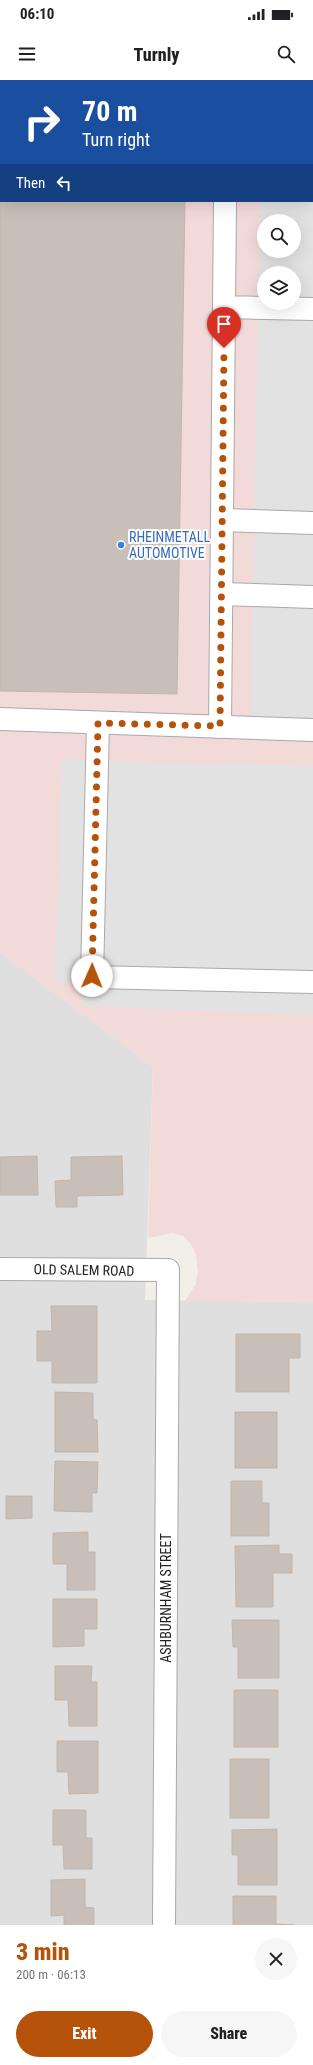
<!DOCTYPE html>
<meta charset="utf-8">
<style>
body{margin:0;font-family:"Roboto Condensed",sans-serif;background:#f6f6f6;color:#202124;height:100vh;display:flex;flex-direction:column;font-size:15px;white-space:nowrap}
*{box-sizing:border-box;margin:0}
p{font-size:13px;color:#757577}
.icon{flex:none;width:22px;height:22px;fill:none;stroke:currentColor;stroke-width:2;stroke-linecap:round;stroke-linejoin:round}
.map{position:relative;height:1845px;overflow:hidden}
.sheet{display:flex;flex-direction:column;background:#fff;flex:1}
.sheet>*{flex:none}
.top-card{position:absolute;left:0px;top:0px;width:313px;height:122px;box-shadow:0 4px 16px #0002;background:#1a4fa0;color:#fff;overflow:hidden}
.buttons{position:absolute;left:257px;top:134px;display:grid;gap:8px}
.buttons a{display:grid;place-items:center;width:44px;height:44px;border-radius:50%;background:#fff;box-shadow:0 4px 16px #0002;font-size:20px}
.pin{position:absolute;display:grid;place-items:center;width:34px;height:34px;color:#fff;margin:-41px -17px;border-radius:50% 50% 50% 0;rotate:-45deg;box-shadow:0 0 4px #0007}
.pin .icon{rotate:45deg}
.me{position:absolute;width:44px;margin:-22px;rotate:1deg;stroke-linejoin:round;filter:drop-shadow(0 0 3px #0008)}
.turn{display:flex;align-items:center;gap:14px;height:84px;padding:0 16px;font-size:18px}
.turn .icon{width:52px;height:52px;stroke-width:2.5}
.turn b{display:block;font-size:28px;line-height:34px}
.then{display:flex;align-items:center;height:38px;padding:0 16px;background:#0003;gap:8px;font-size:15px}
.round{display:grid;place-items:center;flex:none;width:42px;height:42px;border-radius:21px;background:#f6f6f6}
.head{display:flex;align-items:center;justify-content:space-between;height:68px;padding:0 16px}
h1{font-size:24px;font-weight:800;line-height:30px;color:#b45309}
.action{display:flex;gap:8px;margin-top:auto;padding:8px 16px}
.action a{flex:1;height:46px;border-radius:24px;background:#b45309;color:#fff;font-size:16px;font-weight:800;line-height:46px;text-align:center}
.action a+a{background:#f6f6f6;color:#202124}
.status{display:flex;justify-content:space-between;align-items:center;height:28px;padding:0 20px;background:#fff;direction:ltr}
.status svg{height:11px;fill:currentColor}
header{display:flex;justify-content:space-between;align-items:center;height:52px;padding:0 16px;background:#fff;font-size:18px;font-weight:800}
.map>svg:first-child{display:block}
.residential{fill:#e0dfdf}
.commercial{fill:#f2dad9;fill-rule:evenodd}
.parking{fill:#e2e2e2;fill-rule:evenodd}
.building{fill:#c7bfb8;stroke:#c4b6ab}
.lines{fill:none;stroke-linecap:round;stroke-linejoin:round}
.minor-casing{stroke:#a9a9a9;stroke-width:24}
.minor{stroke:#fff;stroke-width:22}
.route{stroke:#b45309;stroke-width:7;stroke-dasharray:0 12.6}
.shop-dot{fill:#3f7fe0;stroke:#fff;stroke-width:1.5}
.labels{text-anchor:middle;stroke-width:4;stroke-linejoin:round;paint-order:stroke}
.shop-label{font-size:14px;fill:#366cbe;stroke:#fff;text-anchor:start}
.street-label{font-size:14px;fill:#222;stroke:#fff}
</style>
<div class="status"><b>06:10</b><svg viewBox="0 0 49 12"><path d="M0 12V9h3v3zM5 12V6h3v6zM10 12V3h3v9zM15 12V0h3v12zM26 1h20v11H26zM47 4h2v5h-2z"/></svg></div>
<header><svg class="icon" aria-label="menu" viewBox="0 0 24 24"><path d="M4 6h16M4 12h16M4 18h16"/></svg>Turnly<svg class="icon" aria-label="search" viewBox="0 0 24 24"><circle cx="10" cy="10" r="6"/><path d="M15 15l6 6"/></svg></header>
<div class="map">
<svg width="313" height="1845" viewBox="0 0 313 1845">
<rect width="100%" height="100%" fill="#f2efe9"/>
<polygon class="residential" points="0,872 153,987 145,1220 313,1222 313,1845 0,1845"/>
<path class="commercial" d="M 0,0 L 313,0 L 313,1222 L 185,1221 L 196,1204 L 198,1192 L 196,1175 L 191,1164 L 183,1156 L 172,1153 L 148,1158 L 153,987 L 0,872 ZM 1,1 L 312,1 L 312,121 L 1,121 ZM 264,141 L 294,141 L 294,171 L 264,171 ZM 264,193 L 294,193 L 294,223 L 264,223 Z"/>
<g class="parking">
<path d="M 262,0 L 313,0 L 313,640 L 251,638 L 260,121 L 312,121 L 312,1 ZM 264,141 L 294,141 L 294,171 L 264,171 ZM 264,193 L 294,193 L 294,223 L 264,223 Z"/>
<polygon points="62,680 313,686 313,935 82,926 82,904 55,902"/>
</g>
<g class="building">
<polygon points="0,3 1,121 185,121 177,614 0,611"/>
<polygon points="37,1076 38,1115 0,1115 0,1077"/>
<polygon points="122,1076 123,1115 77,1116 77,1127 56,1127 55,1101 71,1100 71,1077"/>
<polygon points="51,1226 97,1226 97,1303 52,1303 52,1281 37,1281 37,1251 52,1251"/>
<polygon points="236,1254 300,1254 300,1278 289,1278 289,1312 236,1312"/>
<polygon points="55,1312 93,1313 93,1339 97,1340 98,1372 55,1372"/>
<rect x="235" y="1332" width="42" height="56"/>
<polygon points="55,1381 98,1382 97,1413 92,1413 92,1432 54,1431"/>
<polygon points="231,1401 262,1401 262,1423 269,1423 269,1456 231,1456"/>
<polygon points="6,1416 32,1416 32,1438 6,1439"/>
<polygon points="88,1452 88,1472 95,1472 95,1510 67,1510 67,1484 53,1484 53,1453"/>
<polygon points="279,1465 279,1474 292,1474 292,1493 273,1493 273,1527 236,1527 235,1466"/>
<polygon points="53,1519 97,1519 97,1549 84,1549 84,1566 53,1567"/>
<polygon points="232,1540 279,1540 279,1598 238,1598 238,1567 233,1567"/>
<polygon points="55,1586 92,1586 91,1602 97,1602 97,1646 69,1646 68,1620 55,1620"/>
<rect x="234" y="1610" width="44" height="57"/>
<polygon points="57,1661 98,1661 98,1713 69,1714 68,1692 57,1692"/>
<rect x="230" y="1679" width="39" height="59"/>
<polygon points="53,1730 86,1730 86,1758 92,1758 92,1789 64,1789 63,1765 53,1765"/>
<polygon points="277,1749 277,1805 238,1805 238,1775 232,1775 232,1750"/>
<polygon points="85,1799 85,1827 94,1828 94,1845 64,1845 64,1835 51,1836 51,1800"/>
<polygon points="233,1816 276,1816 276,1844 295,1845 233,1845"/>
</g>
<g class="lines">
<g class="minor-casing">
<g id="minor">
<polyline points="226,1 226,0"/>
<polyline points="225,121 224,227 313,229"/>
<polyline points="222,440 313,443"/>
<polyline points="222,514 313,517"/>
<polyline points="0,639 313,650"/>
<polyline points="98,643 92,897 313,902"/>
<polyline points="220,647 224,227"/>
<polyline points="0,1189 168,1190 164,1845"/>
</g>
</g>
<use href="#minor" class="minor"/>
</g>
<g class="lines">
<polyline class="route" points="92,896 98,643 220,646 224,268"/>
</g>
<circle class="shop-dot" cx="121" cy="465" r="4"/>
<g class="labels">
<g class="shop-label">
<text x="129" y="462">RHEINMETALL<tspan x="129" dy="16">AUTOMOTIVE</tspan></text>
</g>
<g class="street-label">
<text transform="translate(84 1190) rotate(1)" y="5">OLD SALEM ROAD</text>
<text transform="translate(166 1518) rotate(-90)" y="5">ASHBURNHAM STREET</text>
</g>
</g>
</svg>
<div class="buttons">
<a><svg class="icon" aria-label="search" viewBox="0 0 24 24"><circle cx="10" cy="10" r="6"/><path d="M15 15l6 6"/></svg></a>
<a><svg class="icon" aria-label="layers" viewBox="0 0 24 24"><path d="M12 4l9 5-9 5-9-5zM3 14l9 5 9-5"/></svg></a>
</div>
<div class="pin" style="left:224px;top:268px;background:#d93025"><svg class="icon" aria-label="arrive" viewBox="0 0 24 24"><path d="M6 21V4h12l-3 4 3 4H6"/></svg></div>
<svg class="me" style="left:92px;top:896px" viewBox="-20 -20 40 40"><circle r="19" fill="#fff"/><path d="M0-13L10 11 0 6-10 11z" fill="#b45309"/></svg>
<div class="top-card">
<div class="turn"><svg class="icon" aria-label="right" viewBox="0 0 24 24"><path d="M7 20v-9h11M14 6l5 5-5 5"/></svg><div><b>70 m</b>Turn right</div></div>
<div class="then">Then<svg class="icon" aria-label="left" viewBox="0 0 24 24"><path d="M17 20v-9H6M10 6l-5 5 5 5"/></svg></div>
</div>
</div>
<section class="sheet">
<div class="head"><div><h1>3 min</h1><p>200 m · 06:13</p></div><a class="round"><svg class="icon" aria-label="close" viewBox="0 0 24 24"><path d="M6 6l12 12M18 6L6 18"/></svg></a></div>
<div class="action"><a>Exit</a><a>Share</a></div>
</section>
